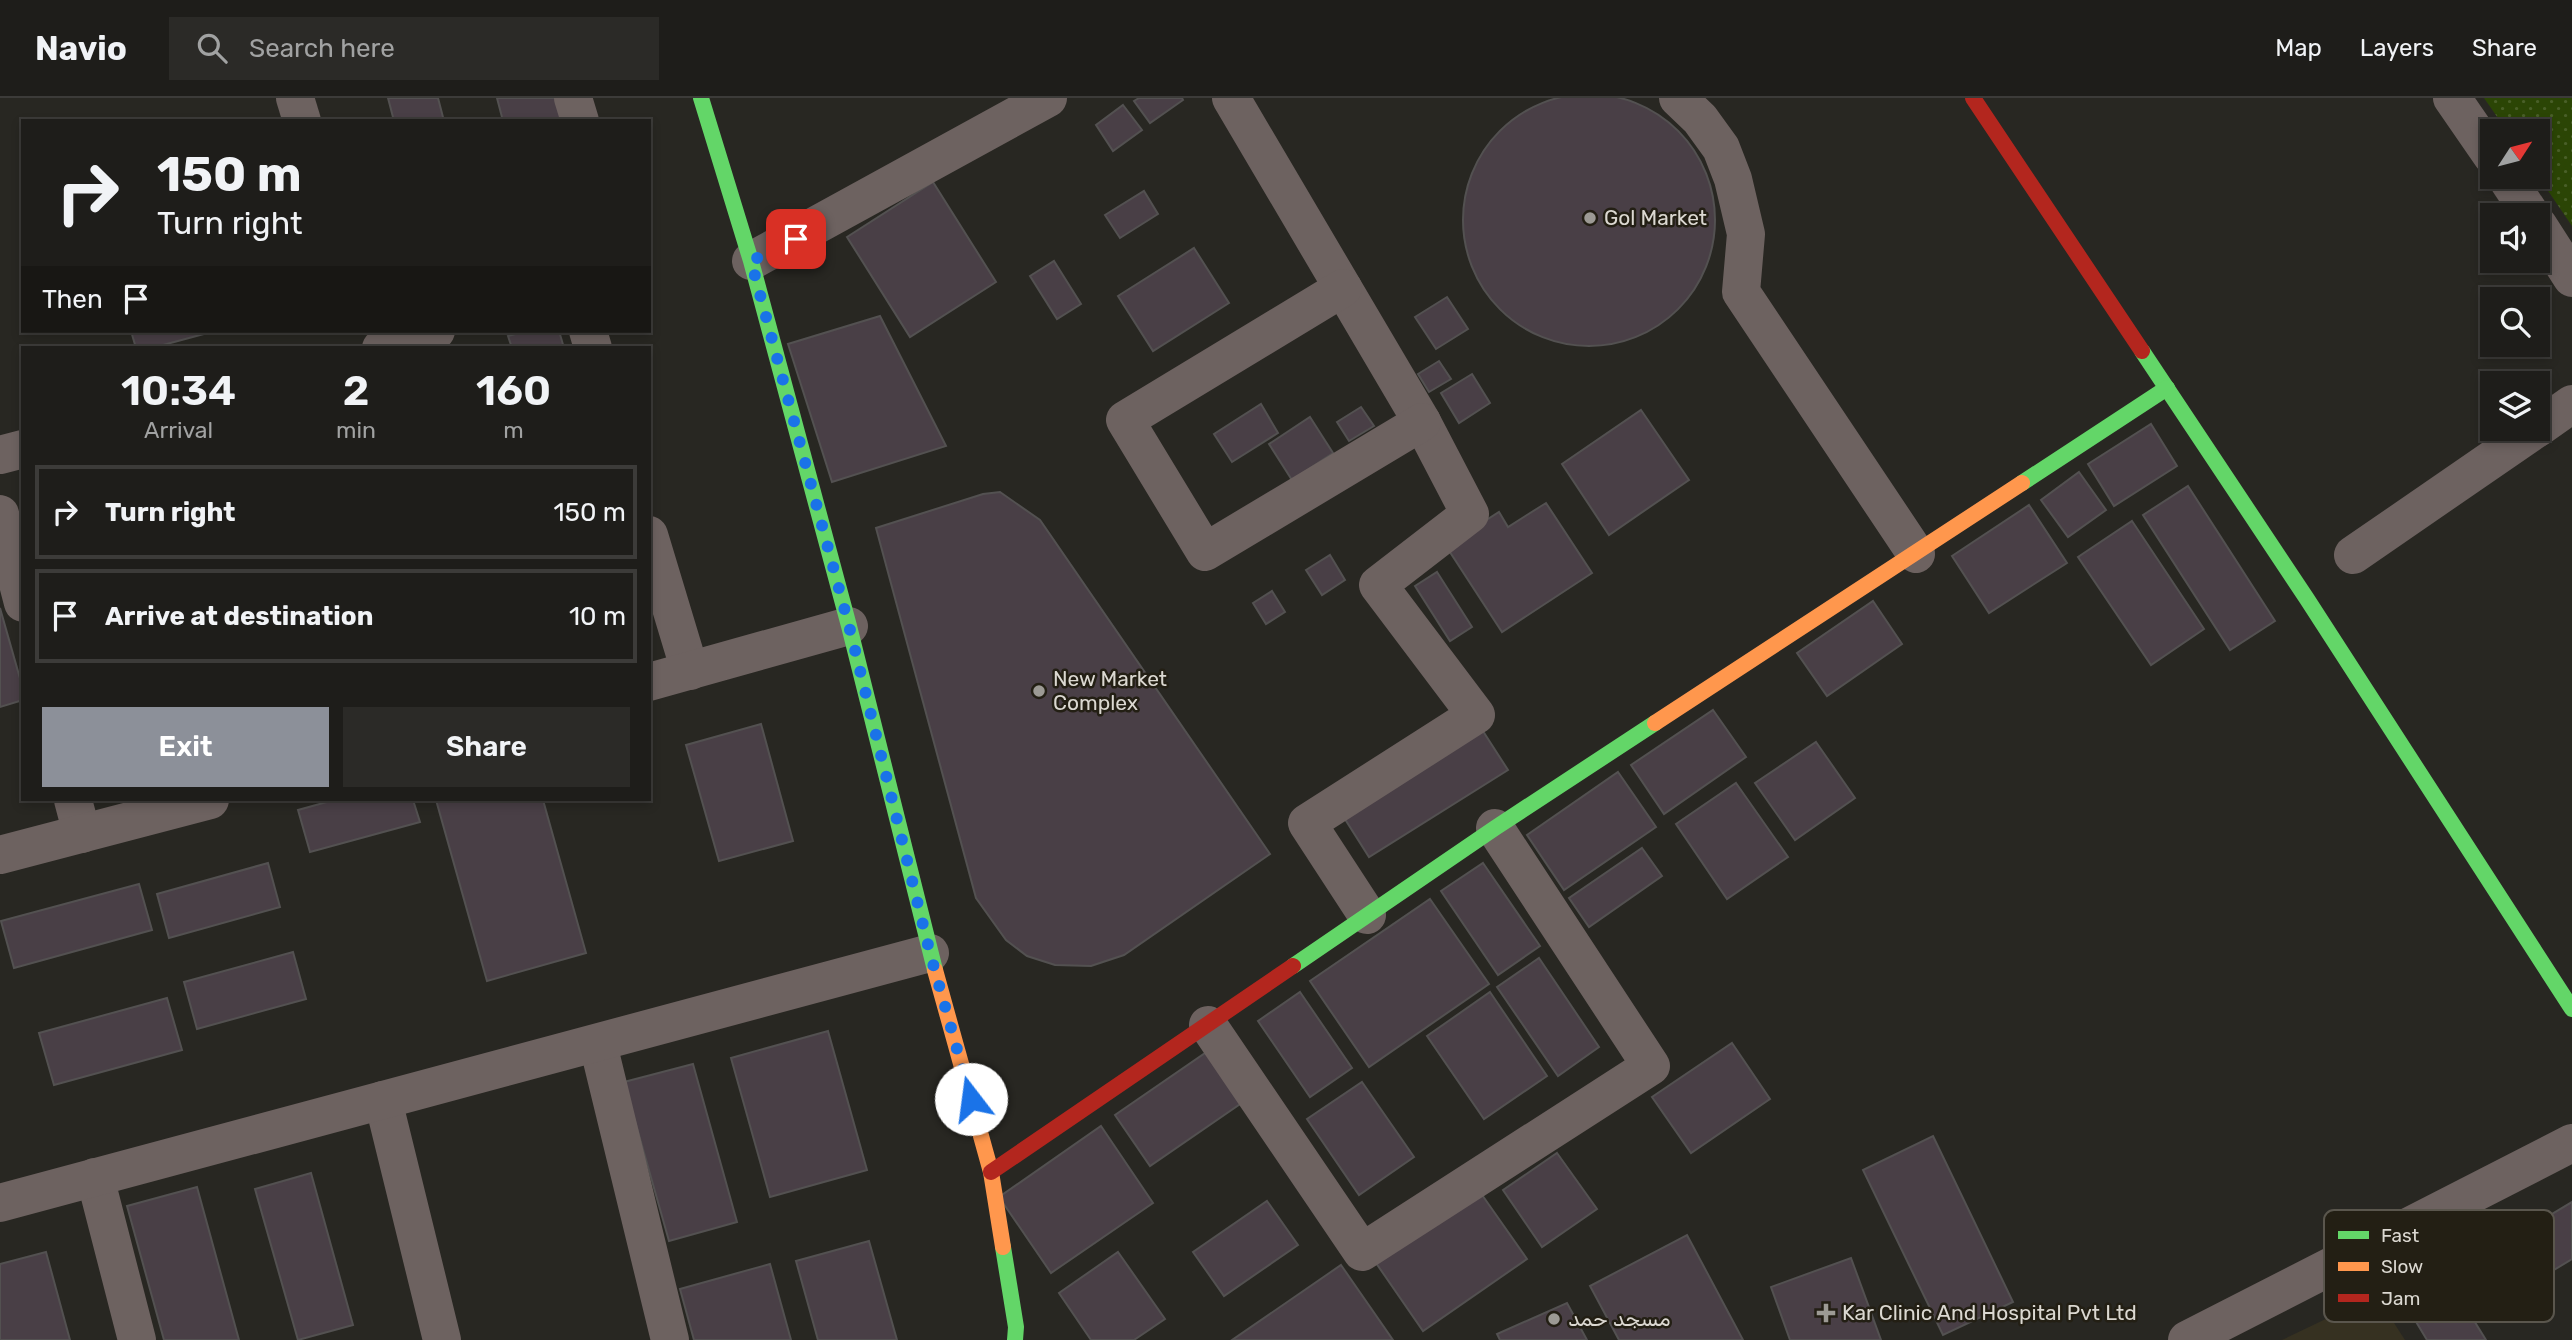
<!DOCTYPE html>
<meta charset="utf-8">
<style>
body{margin:0;font-family:Rubik,"Noto Sans Arabic",sans-serif;background:#2b2a27;color:#f1f3f6;height:100vh;display:flex;flex-direction:column;font-size:26px;white-space:nowrap}
*{box-sizing:border-box;margin:0}
p{font-size:23px;color:#a1a2a2}
.icon{flex:none;width:38px;height:38px;fill:none;stroke:currentColor;stroke-width:2;stroke-linecap:round;stroke-linejoin:round}
.map{position:relative;flex:1;overflow:hidden}
.side{position:absolute;left:21px;top:248px;width:630px;height:455px;display:flex;flex-direction:column;background:#1e1d1a;border-radius:0px;box-shadow:0 4px 10px #0003,0 0 0 2px #3c3b39}
.side>*{flex:none}
.hud{position:absolute;left:21px;top:21px;width:630px;height:214px;border-radius:0px;box-shadow:0 4px 10px #0003,0 0 0 2px #3c3b39;background:#1e1d1a;color:#f1f3f6;overflow:hidden}
.needle{width:46px;rotate:54deg}
.buttons{position:absolute;left:2480px;top:21px;display:grid;gap:14px}
.buttons a{display:grid;place-items:center;width:70px;height:70px;border-radius:0px;background:#1e1d1a;box-shadow:0 4px 10px #0003,0 0 0 2px #3c3b39;font-size:35px}
.pin{position:absolute;display:grid;place-items:center;width:60px;height:60px;color:#fff;margin:-30px;border-radius:14px;box-shadow:0 4px 10px #0006}
.me{position:absolute;width:77px;margin:-38px;rotate:345deg;stroke-linejoin:round;filter:drop-shadow(0 0 5px #0008)}
.turn{display:flex;align-items:center;gap:24px;height:147px;padding:0 21px;font-size:32px}
.turn .icon{width:91px;height:91px;stroke-width:2.5}
.turn b{display:block;font-size:49px;line-height:60px}
.then{display:flex;align-items:center;height:66px;padding:0 21px;background:#0003;gap:14px;font-size:26px}
.eta{display:flex;justify-content:space-evenly;align-items:center;height:119px;text-align:center}
.eta b{font-size:42px;font-weight:600;line-height:49px}
.primary-button{display:flex;gap:14px;margin-top:auto;padding:14px 21px}
.primary-button a{flex:1;height:80px;border-radius:0px;background:#8c9099;color:#fff;font-size:28px;font-weight:600;line-height:80px;text-align:center}
.primary-button a+a{background:#2b2a27;color:#f1f3f6}
ul{padding:0;list-style:none}
li{display:flex;align-items:center;gap:21px;height:94px;margin:0 14px 10px;padding:0 7px;border:4px solid #3c3b39;border-radius:0px}
li div{flex:1}
li b{display:block;font-size:26px}
li em{font-style:normal}
header{display:flex;align-items:center;gap:42px;box-sizing:border-box;height:98px;padding:0 35px;background:#1e1d1a;border-bottom:2px solid #3c3b39}
header strong{font-size:33px}
nav{display:flex;gap:38px;margin-inline-start:auto;font-size:24px}
.search{width:490px;height:63px;background:#2b2a27;display:flex;align-items:center;gap:18px;box-sizing:border-box;padding:0 24px;border-radius:0px;color:#a1a2a2;font-size:26px}
.map>svg:first-child{display:block}
.built{fill:#363121}
.grass{fill:url(#grass-dots)}
.building{fill:#493f46;stroke:#535151;stroke-width:2}
.lines{fill:none;stroke-linecap:round;stroke-linejoin:round}
.street{stroke:#6d6260;stroke-width:38}
.fast{stroke:#63d668;stroke-width:16}
.slow{stroke:#ff974d;stroke-width:16}
.jam{stroke:#b3261e;stroke-width:16}
.route{stroke:#1a73e8;stroke-width:12;stroke-dasharray:0 21.6}
.poi-dot{fill:#9c9a94;stroke:#231f14;stroke-width:2.5}
.labels{text-anchor:middle;stroke-width:5;stroke-linejoin:round;paint-order:stroke}
.poi-label{font-size:21px;fill:#dbd8d1;stroke:#231f14;text-anchor:start}
.key{fill:#231f14;stroke:#5a564d;stroke-width:2}
.key-label{font-size:19px;fill:#dbd8d1}
</style>
<header>
<strong>Navio</strong>
<div class="search"><svg class="icon" aria-label="search" viewBox="0 0 24 24"><circle cx="10" cy="10" r="6"/><path d="M15 15l6 6"/></svg>Search here</div>
<nav><a>Map</a><a>Layers</a><a>Share</a></nav>
</header>
<div class="map">
<svg width="2572" height="1242" viewBox="0 0 2572 1242">
<defs>
<pattern id="grass-dots" width="8" height="8" patternUnits="userSpaceOnUse" patternTransform="scale(1.75)"><rect width="8" height="8" fill="#2b4505"/><path d="M2 2h.1M6 6h.1" fill="none" stroke="#495f28" stroke-width="1.8" stroke-linecap="round"/></pattern>
</defs>
<rect width="100%" height="100%" fill="#282722"/>
<polygon class="built" points="2376,1197 2405,1242 2282,1242"/>
<polygon class="grass" points="2484,0 2572,0 2572,128 2538,78 2538,33 2507,33"/>
<g class="building">
<circle cx="1589" cy="122" r="126"/>
<polygon points="388,0 438,0 444,23 394,23"/>
<polygon points="497,0 557,0 564,23 503,23"/>
<polygon points="1139,0 1182,0 1183,2 1150,25 1134,3"/>
<polygon points="1123,7 1142,32 1113,53 1096,27"/>
<polygon points="933,84 996,184 910,239 847,139"/>
<polygon points="1144,93 1158,116 1120,140 1105,117"/>
<polygon points="1194,150 1229,205 1153,253 1118,198"/>
<polygon points="1054,163 1081,206 1057,221 1030,178"/>
<polygon points="1447,199 1468,231 1436,251 1415,219"/>
<polygon points="880,218 946,348 832,384 788,246"/>
<polygon points="131,233 215,233 152,250 136,250"/>
<polygon points="527,233 559,233 564,250 512,250 508,238"/>
<polygon points="1439,263 1451,281 1429,294 1418,276"/>
<polygon points="1472,276 1490,305 1459,325 1441,295"/>
<polygon points="1261,306 1278,335 1232,364 1214,336"/>
<polygon points="1361,309 1374,328 1349,343 1337,324"/>
<polygon points="1641,312 1689,382 1609,437 1562,366"/>
<polygon points="1310,319 1333,355 1292,382 1269,346"/>
<polygon points="2151,326 2177,368 2114,408 2088,366"/>
<polygon points="2079,374 2106,412 2068,439 2041,402"/>
<polygon points="2188,388 2275,523 2230,552 2143,417"/>
<polygon points="1000,394 1040,422 1270,756 1124,857 1091,868 1055,867 1027,858 1006,842 976,800 876,430 983,396"/>
<polygon points="1546,405 1592,475 1502,534 1446,448 1499,414 1508,429"/>
<polygon points="2029,407 2067,465 1989,515 1952,458"/>
<polygon points="2132,423 2204,531 2151,567 2078,459"/>
<polygon points="1330,457 1345,482 1322,497 1306,472"/>
<polygon points="1437,474 1472,529 1450,543 1415,488"/>
<polygon points="1272,493 1285,514 1266,526 1253,505"/>
<polygon points="1873,503 1902,546 1827,598 1797,555"/>
<polygon points="0,510 23,591 23,602 0,609"/>
<polygon points="1713,612 1746,659 1664,716 1631,667"/>
<polygon points="761,626 793,743 719,763 686,647"/>
<polygon points="1481,630 1508,672 1369,759 1343,718"/>
<polygon points="1816,644 1855,700 1795,742 1755,685"/>
<polygon points="1618,674 1656,729 1564,792 1527,737"/>
<polygon points="1736,685 1788,759 1727,801 1676,726"/>
<polygon points="334,702 413,702 420,724 310,754 298,712"/>
<polygon points="436,702 543,702 586,855 487,883"/>
<polygon points="1642,750 1662,778 1589,829 1569,800"/>
<polygon points="268,765 280,809 169,840 157,796"/>
<polygon points="1483,765 1540,848 1498,877 1441,793"/>
<polygon points="139,786 152,832 14,870 1,823"/>
<polygon points="1430,801 1489,886 1369,969 1310,883"/>
<polygon points="293,854 306,901 197,931 184,884"/>
<polygon points="1539,860 1599,949 1558,978 1497,889"/>
<polygon points="1300,894 1352,970 1310,999 1258,923"/>
<polygon points="1490,894 1547,978 1484,1021 1427,938"/>
<polygon points="167,900 182,952 54,987 39,935"/>
<polygon points="828,933 867,1072 770,1099 731,960"/>
<polygon points="1732,945 1770,1001 1691,1055 1652,999"/>
<polygon points="1211,951 1246,1002 1150,1068 1115,1017"/>
<polygon points="693,966 737,1124 669,1143 624,984"/>
<polygon points="1362,984 1414,1059 1359,1097 1307,1021"/>
<polygon points="1101,1028 1153,1105 1051,1175 999,1099"/>
<polygon points="1933,1038 2013,1204 1943,1237 1863,1072"/>
<polygon points="1557,1055 1597,1111 1542,1149 1503,1092"/>
<polygon points="311,1075 353,1227 298,1242 255,1091"/>
<polygon points="197,1089 239,1242 164,1242 127,1108"/>
<polygon points="1480,1094 1527,1161 1423,1233 1376,1165"/>
<polygon points="1267,1103 1298,1147 1224,1198 1193,1154"/>
<polygon points="2572,1104 2572,1161 2473,1221 2486,1242 2427,1242 2406,1207 2435,1189 2433,1187"/>
<polygon points="1687,1137 1743,1242 1619,1242 1590,1188"/>
<polygon points="869,1143 897,1242 818,1242 796,1163"/>
<polygon points="46,1154 70,1242 0,1242 0,1166"/>
<polygon points="1118,1154 1165,1221 1134,1242 1091,1242 1059,1195"/>
<polygon points="1851,1160 1881,1242 1790,1242 1771,1189"/>
<polygon points="770,1166 791,1242 694,1242 680,1191"/>
<polygon points="1341,1167 1393,1242 1232,1242"/>
<polygon points="1567,1205 1587,1242 1500,1242 1497,1236"/>
</g>
<g class="lines">
<g class="street">
<polyline points="295,0 302,23"/>
<polyline points="573,0 580,23"/>
<polyline points="1231,0 1422,324 1470,416 1378,487 1476,617 1307,725 1367,817"/>
<polyline points="1678,0 1700,21 1721,50 1733,81 1746,136 1741,194 1916,456"/>
<polyline points="2452,0 2492,58"/>
<polyline points="2506,79 2531,117"/>
<polyline points="2538,127 2572,180"/>
<polyline points="751,163 1048,0"/>
<polyline points="1343,190 1125,322 1205,454 1422,324"/>
<polyline points="588,233 593,250"/>
<polyline points="381,250 436,233"/>
<polyline points="2538,330 2572,306"/>
<polyline points="0,357 23,351"/>
<polyline points="0,416 23,505"/>
<polyline points="649,437 690,573"/>
<polyline points="2353,457 2536,331"/>
<polyline points="649,584 849,528"/>
<polyline points="73,702 82,736"/>
<polyline points="0,757 210,702"/>
<polyline points="1208,927 1362,1154 1651,968 1495,730"/>
<polyline points="598,946 670,1242"/>
<polyline points="383,1002 442,1242"/>
<polyline points="95,1079 137,1242"/>
<polyline points="0,1105 930,855"/>
<polyline points="2187,1242 2572,1045"/>
</g>
<g class="fast">
<polyline points="701,0 751,163 849,528 935,872"/>
<polyline points="2142,253 2307,501 2572,911"/>
<polyline points="2022,385 2167,290"/>
<polyline points="1293,868 1495,730 1655,625"/>
<polyline points="1003,1149 1016,1229 1015,1242"/>
</g>
<g class="slow">
<polyline points="1655,625 2022,385"/>
<polyline points="935,872 991,1074 1003,1149"/>
</g>
<g class="jam">
<polyline points="1973,0 2142,253"/>
<polyline points="991,1074 1293,868"/>
</g>
</g>
<g class="lines">
<polyline class="route" points="796,141 751,163 849,528 930,855 971,1001"/>
</g>
<g class="poi-dot">
<circle cx="1590" cy="120" r="7"/>
<circle cx="1039" cy="593" r="7"/>
<path d="M1822.5 1204.5h7v7h7v7h-7v7h-7v-7h-7v-7h7z"/>
<circle cx="1554" cy="1221" r="7"/>
</g>
<g class="labels">
<g class="poi-label">
<text x="1604" y="127">Gol Market</text>
<text x="1053" y="588">New Market<tspan x="1053" dy="24">Complex</tspan></text>
<text x="1842" y="1222">Kar Clinic And Hospital Pvt Ltd</text>
<text x="1568" y="1228">مسجد حمد</text>
</g>
</g>
<rect x="2324" y="1112" width="230" height="112" rx="10" class="key"/>
<rect x="2338" y="1133" width="31" height="8" fill="#63d668"/>
<rect x="2338" y="1164" width="31" height="9" fill="#ff974d"/>
<rect x="2338" y="1196" width="31" height="8" fill="#b3261e"/>
<g class="key-label">
<text x="2381" y="1144">Fast</text>
<text x="2381" y="1175">Slow</text>
<text x="2381" y="1207">Jam</text>
</g>
</svg>
<div class="buttons">
<a><svg class="needle" viewBox="-14 -14 28 28"><path d="M0-13l5 13h-10z" fill="#e53935"/><path d="M0 13l5-13h-10z" fill="#a1a2a2"/></svg></a>
<a><svg class="icon" aria-label="sound" viewBox="0 0 24 24"><path d="M4 9h4l5-4v14l-5-4H4zM17 9q2 3 0 6"/></svg></a>
<a><svg class="icon" aria-label="search" viewBox="0 0 24 24"><circle cx="10" cy="10" r="6"/><path d="M15 15l6 6"/></svg></a>
<a><svg class="icon" aria-label="layers" viewBox="0 0 24 24"><path d="M12 4l9 5-9 5-9-5zM3 14l9 5 9-5"/></svg></a>
</div>
<div class="pin" style="left:796px;top:141px;background:#d93025"><svg class="icon" aria-label="arrive" viewBox="0 0 24 24"><path d="M6 21V4h12l-3 4 3 4H6"/></svg></div>
<svg class="me" style="left:971px;top:1001px" viewBox="-20 -20 40 40"><circle r="19" fill="#fff"/><path d="M0-13L10 11 0 6-10 11z" fill="#1a73e8"/></svg>
<div class="hud">
<div class="turn"><svg class="icon" aria-label="right" viewBox="0 0 24 24"><path d="M7 20v-9h11M14 6l5 5-5 5"/></svg><div><b>150 m</b>Turn right</div></div>
<div class="then">Then<svg class="icon" aria-label="arrive" viewBox="0 0 24 24"><path d="M6 21V4h12l-3 4 3 4H6"/></svg></div>
</div>
<section class="side">
<div class="eta">
<div><b>10:34</b><p>Arrival</p></div>
<div><b>2</b><p>min</p></div>
<div><b>160</b><p>m</p></div>
</div>
<ul>
<li><svg class="icon" aria-label="right" viewBox="0 0 24 24"><path d="M7 20v-9h11M14 6l5 5-5 5"/></svg><div><b>Turn right</b></div><em>150 m</em></li>
<li><svg class="icon" aria-label="arrive" viewBox="0 0 24 24"><path d="M6 21V4h12l-3 4 3 4H6"/></svg><div><b>Arrive at destination</b></div><em>10 m</em></li>
</ul>
<div class="primary-button"><a>Exit</a><a>Share</a></div>
</section>
</div>
